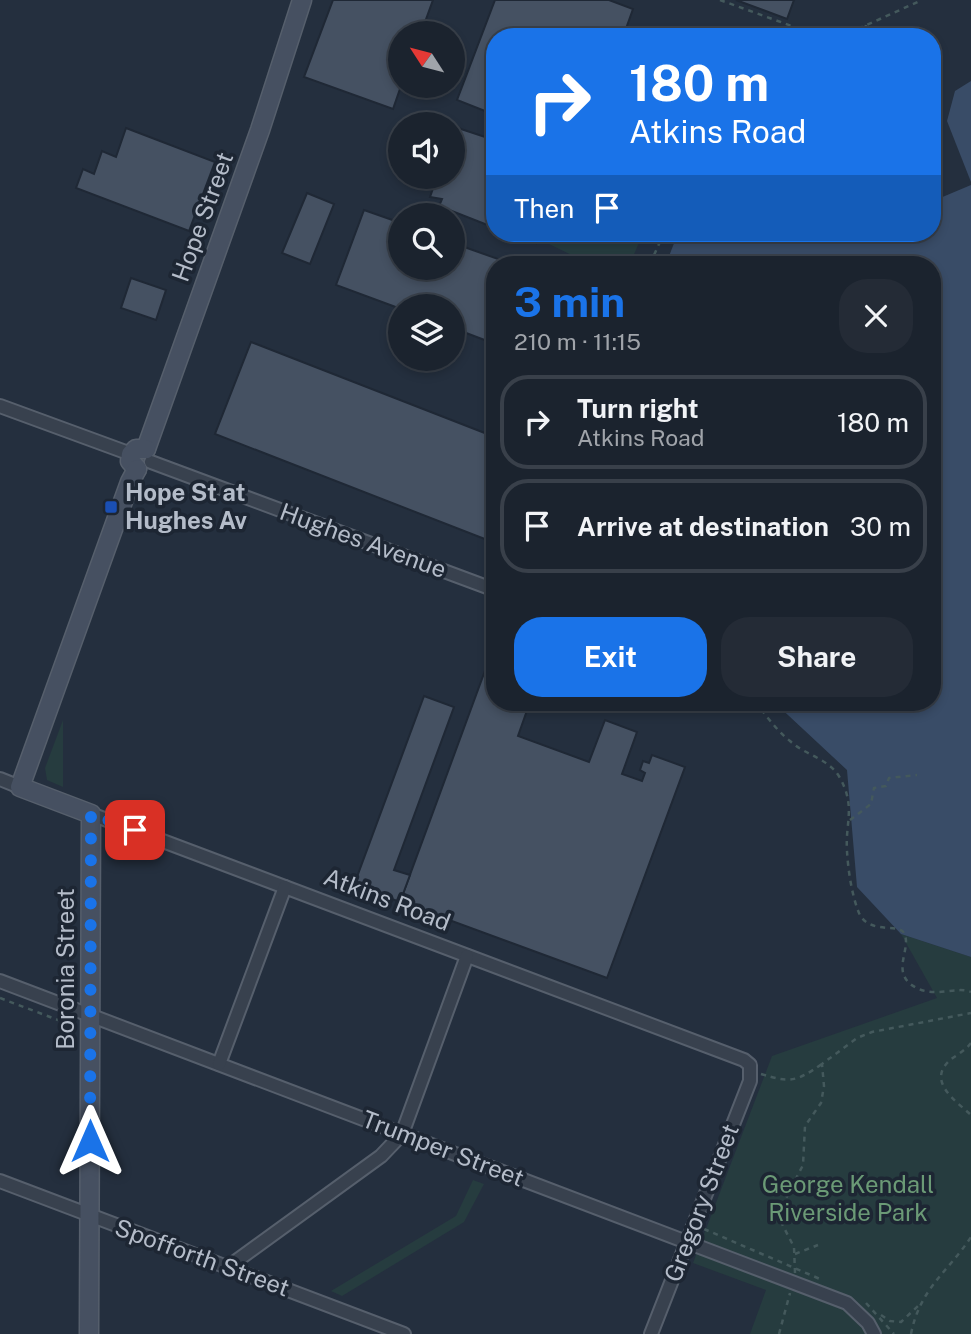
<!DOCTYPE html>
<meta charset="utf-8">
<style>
body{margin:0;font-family:"Public Sans",sans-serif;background:#242b36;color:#f1f3f6;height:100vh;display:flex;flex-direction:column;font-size:26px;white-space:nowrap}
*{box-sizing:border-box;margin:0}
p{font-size:23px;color:#a0a4aa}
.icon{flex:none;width:38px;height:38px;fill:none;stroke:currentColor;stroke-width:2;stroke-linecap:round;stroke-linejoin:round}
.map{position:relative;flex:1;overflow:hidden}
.side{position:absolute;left:486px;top:256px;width:455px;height:455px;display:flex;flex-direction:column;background:#1b232e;border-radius:28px;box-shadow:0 4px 10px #0003,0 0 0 2px #39404a}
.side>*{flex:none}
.top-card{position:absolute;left:486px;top:28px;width:455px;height:214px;border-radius:28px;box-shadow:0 4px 10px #0003,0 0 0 2px #39404a;background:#1a73e8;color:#fff;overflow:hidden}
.needle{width:46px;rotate:306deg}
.buttons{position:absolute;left:388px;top:21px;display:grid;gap:14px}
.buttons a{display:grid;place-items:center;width:77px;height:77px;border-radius:50%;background:#1b232e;box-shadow:0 4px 10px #0003,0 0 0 2px #39404a;font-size:35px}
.pin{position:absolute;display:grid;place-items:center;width:60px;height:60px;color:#fff;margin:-30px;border-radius:14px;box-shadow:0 4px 10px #0006}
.me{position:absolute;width:77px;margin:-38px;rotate:0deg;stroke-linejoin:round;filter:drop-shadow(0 0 5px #0008)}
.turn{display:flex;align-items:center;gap:24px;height:147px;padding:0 28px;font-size:32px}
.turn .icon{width:91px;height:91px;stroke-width:2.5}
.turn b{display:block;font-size:49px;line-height:60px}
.then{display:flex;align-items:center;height:66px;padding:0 28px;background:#0003;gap:14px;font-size:26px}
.round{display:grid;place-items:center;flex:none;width:74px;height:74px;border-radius:28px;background:#242b36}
.head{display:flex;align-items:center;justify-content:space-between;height:119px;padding:0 28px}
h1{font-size:42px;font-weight:700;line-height:52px;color:#1a73e8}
.button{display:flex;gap:14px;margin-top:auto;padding:14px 28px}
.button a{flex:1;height:80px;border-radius:28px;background:#1a73e8;color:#fff;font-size:28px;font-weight:700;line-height:80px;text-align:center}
.button a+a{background:#242b36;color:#f1f3f6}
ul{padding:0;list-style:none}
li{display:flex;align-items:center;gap:21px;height:94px;margin:0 14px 10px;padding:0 14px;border:4px solid #39404a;border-radius:28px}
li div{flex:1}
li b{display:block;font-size:26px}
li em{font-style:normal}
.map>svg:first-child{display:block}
.green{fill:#263c3f}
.water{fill:#394c67}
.building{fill:#455162;stroke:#1f2835;stroke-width:2}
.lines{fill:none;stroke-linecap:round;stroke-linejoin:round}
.street-casing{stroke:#565f6c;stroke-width:16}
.secondary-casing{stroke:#565f6c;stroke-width:21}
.path{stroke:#44595c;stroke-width:2.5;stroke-dasharray:5 5;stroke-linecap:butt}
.street{stroke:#38414e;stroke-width:12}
.secondary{stroke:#465061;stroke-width:18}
.route{stroke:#1a73e8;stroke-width:12;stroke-dasharray:0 21.6}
.transit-dot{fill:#1a4fb4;stroke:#1d2633;stroke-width:2.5}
.labels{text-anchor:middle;stroke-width:7;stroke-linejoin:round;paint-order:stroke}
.street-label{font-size:24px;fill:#b4bcc9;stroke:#1d2633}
.poi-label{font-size:24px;font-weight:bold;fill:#b4bcc9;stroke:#1d2633;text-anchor:start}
.park-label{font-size:24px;fill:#6b9a76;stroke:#1d2633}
</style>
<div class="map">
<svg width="971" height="1334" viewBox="0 0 971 1334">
<rect width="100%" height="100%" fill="#242f3e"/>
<g class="green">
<polygon points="553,233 643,233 630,264 590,264 549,244"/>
<polygon points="63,720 63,787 47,780 45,768"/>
<polygon points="901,934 971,957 971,1334 750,1334 766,1290 693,1263 772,1056 937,998"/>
<polygon points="473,1180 484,1184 464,1222 342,1296 331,1291 456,1216"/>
</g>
<g class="water">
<polygon points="971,81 971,182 947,121 955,91"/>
<polygon points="971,185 971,957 901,934 857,887 847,770 774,702 933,702 933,264 666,264 678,233 933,233 933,201"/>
</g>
<g class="building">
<polygon points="333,0 433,0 421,33 401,33 401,86 393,109 304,77"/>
<polygon points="495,0 609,0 633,9 623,37 495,37 495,115 457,100"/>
<polygon points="736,0 794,0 787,19"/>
<polygon points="455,127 485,137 487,130 495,132 495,228 439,206 442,199 430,197 437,177 453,177"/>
<polygon points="126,128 215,162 189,231 76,188 83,169 94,174 102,151 116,157"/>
<polygon points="307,193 334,204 310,264 282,253"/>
<polygon points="364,210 401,223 401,268 453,268 453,243 512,264 495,264 495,344 453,328 453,306 401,306 401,309 336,285"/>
<polygon points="509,233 547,233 545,238 538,235 536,243"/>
<polygon points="131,278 166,290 156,320 121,308"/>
<polygon points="251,342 495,437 495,543 215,434"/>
<polygon points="486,668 495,671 495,702 530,702 518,736 589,762 605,720 637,732 622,774 642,781 645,773 640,770 643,761 649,763 652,755 685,767 607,978 400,902"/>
<polygon points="424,696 454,707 394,870 410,875 400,902 354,885"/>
</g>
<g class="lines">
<g class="street-casing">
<g id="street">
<polyline points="0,406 131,454"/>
<polyline points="151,462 495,590"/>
<polyline points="0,779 20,787"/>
<polyline points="91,814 744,1060 750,1065 750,1081 651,1334"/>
<polyline points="0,981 847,1303 868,1323 874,1334"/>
<polyline points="219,1064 285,887"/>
<polyline points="0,1181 404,1334"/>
<polyline points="228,1267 381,1156 402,1134 467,956"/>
</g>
</g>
<g class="secondary-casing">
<g id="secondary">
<polyline points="146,449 260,130 302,0"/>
<polyline points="137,469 130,461 131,454 136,449 146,449"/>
<polyline points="89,1334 91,814 20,787 130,482 137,469"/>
</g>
</g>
<g class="path">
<polyline points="720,0 822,37"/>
<polyline points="840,37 922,0"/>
<polyline points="864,37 866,25"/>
<polyline points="650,264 664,233"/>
<path d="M 755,702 C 766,715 776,730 790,741 C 806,756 829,758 840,778 C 856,807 845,823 847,851 C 848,870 852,896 859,913 C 869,935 899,923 904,933 C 913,949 887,975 919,989 C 937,997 957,986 971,992"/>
<polyline points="850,820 871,804 874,788 886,786 889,778 917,775"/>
<polyline points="0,998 58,1020"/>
<path d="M 971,1043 C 965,1051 956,1055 949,1061 C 927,1082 956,1101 971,1115"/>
<path d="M 761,1074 C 790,1083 796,1082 822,1064"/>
<polyline points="704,1229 820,1279"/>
<polyline points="795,1254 818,1245"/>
<polyline points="795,1273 794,1247 782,1224 780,1210 803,1165 805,1126 821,1103 824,1086 822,1064 857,1038 872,1032 971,1013"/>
<polyline points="866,1303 894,1334"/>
<polyline points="881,1315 890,1321 901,1322 918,1306"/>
<polyline points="779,1334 790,1293"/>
<path d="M 911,1334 C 920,1288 948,1272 971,1237"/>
</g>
<use href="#street" class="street"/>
<use href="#secondary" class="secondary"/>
</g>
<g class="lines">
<polyline class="route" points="90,1141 91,814 135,830"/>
</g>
<rect class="transit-dot" x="104" y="500" width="14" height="14" rx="3.5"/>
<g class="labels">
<g class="street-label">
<text transform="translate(203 217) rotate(-70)" y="8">Hope Street</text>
<text transform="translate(363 541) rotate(20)" y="8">Hughes Avenue</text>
<text transform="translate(387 900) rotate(21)" y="8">Atkins Road</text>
<text transform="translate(66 969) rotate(-90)" y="8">Boronia Street</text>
<text transform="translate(443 1149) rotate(21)" y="8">Trumper Street</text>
<text transform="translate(702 1203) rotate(-69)" y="8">Gregory Street</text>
<text transform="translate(202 1258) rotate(20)" y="8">Spofforth Street</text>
</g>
<g class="poi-label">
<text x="125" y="501">Hope St at<tspan x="125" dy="28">Hughes Av</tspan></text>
</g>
<g class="park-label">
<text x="848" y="1193">George Kendall<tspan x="848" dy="28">Riverside Park</tspan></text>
</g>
</g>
</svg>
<div class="buttons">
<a><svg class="needle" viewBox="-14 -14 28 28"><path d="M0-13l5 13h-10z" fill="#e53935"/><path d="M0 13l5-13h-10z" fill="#a0a4aa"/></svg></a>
<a><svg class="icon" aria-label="sound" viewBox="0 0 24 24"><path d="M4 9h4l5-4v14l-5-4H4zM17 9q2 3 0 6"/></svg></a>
<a><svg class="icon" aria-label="search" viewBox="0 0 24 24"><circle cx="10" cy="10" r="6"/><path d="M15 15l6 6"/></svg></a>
<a><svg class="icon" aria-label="layers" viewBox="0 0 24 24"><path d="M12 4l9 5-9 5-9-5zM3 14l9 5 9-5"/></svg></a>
</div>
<div class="pin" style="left:135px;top:830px;background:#d93025"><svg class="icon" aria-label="arrive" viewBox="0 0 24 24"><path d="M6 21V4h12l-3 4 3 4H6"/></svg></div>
<svg class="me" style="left:90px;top:1141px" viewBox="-20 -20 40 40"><path d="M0-17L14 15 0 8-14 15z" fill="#1a73e8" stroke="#fff" stroke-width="4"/></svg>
<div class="top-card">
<div class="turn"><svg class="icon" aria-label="right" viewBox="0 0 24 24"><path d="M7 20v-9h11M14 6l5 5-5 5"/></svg><div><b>180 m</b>Atkins Road</div></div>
<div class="then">Then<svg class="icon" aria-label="arrive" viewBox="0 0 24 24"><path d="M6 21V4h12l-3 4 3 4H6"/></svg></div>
</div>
<section class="side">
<div class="head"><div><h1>3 min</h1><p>210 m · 11:15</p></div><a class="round"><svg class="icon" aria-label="close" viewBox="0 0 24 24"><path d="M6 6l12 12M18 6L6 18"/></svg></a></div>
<ul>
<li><svg class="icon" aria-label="right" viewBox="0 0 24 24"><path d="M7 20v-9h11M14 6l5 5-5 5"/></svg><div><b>Turn right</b><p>Atkins Road</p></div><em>180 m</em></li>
<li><svg class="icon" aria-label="arrive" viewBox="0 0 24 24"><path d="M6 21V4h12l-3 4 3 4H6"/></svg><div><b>Arrive at destination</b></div><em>30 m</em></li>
</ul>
<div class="button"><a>Exit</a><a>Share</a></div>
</section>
</div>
